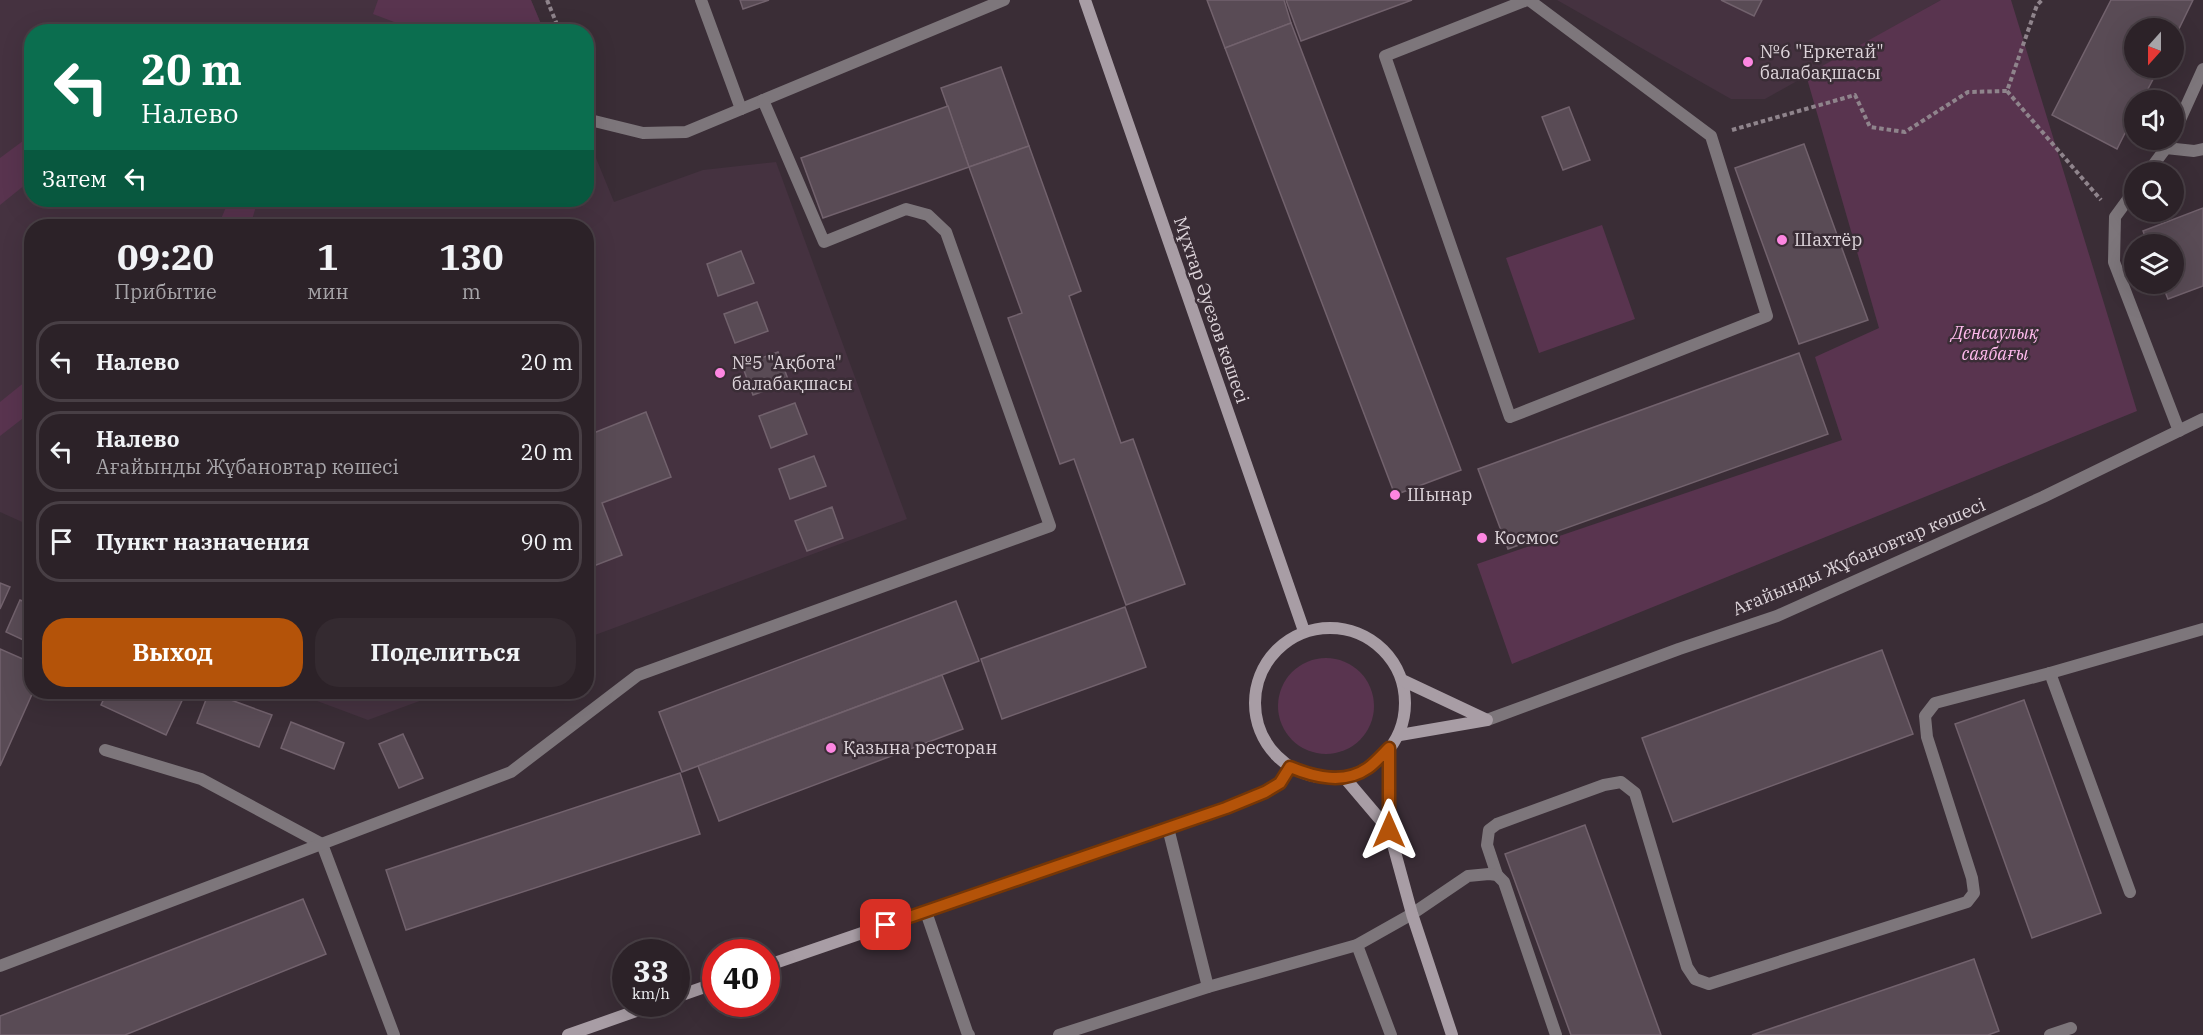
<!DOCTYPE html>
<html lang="ru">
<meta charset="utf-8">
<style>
body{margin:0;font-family:"IBM Plex Serif",serif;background:#342a30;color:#f1f3f6;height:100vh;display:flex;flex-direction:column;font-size:22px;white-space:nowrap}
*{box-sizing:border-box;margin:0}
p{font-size:20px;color:#a6a4a8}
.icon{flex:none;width:33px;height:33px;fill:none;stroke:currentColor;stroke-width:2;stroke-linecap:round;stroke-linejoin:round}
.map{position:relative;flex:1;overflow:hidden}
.panel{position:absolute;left:24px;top:219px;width:570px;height:480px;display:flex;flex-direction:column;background:#2c2228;border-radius:24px;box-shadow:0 6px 24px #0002,0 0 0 2px #483f45}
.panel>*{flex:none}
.guide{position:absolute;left:24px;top:24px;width:570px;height:183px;border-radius:24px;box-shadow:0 6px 24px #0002,0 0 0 2px #483f45;background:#0b6e4f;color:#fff;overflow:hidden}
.needle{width:39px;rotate:201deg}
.controls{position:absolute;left:2124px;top:18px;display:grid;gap:12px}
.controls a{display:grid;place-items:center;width:60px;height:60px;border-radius:50%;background:#2c2228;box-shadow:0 6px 24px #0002,0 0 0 2px #483f45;font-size:30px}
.speed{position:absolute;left:612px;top:939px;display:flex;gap:12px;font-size:30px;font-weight:700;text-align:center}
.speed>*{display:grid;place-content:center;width:78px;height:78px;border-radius:50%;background:#2c2228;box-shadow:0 6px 24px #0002,0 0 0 2px #483f45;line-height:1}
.speed small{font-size:15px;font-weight:400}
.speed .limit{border:9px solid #d22;background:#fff;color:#111}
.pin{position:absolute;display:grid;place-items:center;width:51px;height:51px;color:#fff;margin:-26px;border-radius:12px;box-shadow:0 3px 9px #0006}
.me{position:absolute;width:66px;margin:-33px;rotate:0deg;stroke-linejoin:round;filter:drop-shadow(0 0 4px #0008)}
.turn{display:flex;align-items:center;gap:21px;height:126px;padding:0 18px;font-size:27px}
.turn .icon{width:78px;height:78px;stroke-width:2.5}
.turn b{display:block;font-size:42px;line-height:51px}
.then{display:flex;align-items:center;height:57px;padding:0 18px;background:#0003;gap:12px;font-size:22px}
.eta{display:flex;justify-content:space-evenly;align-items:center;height:102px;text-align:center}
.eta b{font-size:36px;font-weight:800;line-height:42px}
.action{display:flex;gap:12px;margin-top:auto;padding:12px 18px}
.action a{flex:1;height:69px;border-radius:24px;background:#b45309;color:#fff;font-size:24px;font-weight:800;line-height:69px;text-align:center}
.action a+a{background:#342a30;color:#f1f3f6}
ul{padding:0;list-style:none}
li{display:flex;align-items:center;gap:18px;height:81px;margin:0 12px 9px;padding:0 6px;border:3px solid #483f45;border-radius:24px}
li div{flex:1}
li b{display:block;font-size:22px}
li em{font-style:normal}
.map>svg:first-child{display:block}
.built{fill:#453240}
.green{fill:#59344f}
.building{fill:#594b55;stroke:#72626d;stroke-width:1.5}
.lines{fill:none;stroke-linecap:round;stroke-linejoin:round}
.path{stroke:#8f848c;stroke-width:4;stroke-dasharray:4.5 3;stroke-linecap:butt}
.lane{stroke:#7d767b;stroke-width:12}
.street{stroke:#7d767b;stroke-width:12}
.secondary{stroke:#a89da5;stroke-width:12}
.route-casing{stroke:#753606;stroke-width:15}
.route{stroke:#b45309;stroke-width:10}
.poi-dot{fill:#fd86e1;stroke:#3a2d36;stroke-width:2}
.labels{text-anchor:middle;stroke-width:5;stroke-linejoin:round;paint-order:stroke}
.poi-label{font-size:18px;fill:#ded5db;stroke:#3a2d36;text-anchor:start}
.street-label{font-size:18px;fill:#ded5db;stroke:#3a2d36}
.park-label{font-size:18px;font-style:italic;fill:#febaec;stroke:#3a2d36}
</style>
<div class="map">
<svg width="2203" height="1035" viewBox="0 0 2203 1035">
<rect width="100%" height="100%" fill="#3a2d36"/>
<g class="built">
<polygon points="0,0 531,0 544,31 32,32 32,200 586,200 587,136 614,202 703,170 776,162 907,519 587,638 586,226 32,226 31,526 0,512"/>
<polygon points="1557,0 1941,0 1765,99 1731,99"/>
<polygon points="293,692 444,692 368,720"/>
</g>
<g class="green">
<polygon points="378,0 531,0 544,31 418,31 373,14"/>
<polygon points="1941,0 2011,0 2137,411 1512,664 1477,564 1842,440 1815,357 1879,328 1806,75"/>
<polygon points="31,135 31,180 0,205 0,158"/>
<polygon points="229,200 258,200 250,226 215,226 221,219"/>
<polygon points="1602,225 1635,319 1539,353 1506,258"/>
<polygon points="31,377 31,412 0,436 0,402"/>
<circle cx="1326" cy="706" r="48"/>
</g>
<g class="building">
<polygon points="740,0 769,0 743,9"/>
<polygon points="1207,0 1284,0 1291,23 1225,48"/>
<polygon points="1286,0 1412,0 1301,41"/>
<polygon points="1721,0 1762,0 1754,16"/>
<polygon points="2111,0 2193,0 2174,39 2174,28 2134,28 2134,68 2159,68 2142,100 2134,100 2134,115 2117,149 2052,115"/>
<polygon points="1291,23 1461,470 1395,495 1225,48"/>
<polygon points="1001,67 1029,146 969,167 941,88"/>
<polygon points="948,106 969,167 823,218 801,158"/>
<polygon points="1569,107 1590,160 1563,170 1542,117"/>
<polygon points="1804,144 1868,320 1799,344 1735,168"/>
<polygon points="1029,146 1081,291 1069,296 1121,443 1133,439 1185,584 1126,605 1074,459 1060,464 1008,318 1022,313 969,167"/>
<polygon points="2203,208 2203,286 2168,299 2162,284 2174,284 2174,244 2148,244 2143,231"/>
<polygon points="741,251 754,283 718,296 707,264"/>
<polygon points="757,302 768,331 735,343 724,314"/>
<polygon points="778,352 789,382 753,395 742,365"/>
<polygon points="1799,353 1828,434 1508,549 1478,469"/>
<polygon points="795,403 807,434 771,448 759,416"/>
<polygon points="646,412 671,477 602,503 622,555 586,569 586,436"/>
<polygon points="814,456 826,486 790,499 779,469"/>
<polygon points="832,507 843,538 807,551 795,521"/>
<polygon points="0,583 10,587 0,609"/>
<polygon points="20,600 32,605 32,644 6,632"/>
<polygon points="956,601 979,661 682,772 659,712"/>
<polygon points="1125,607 1146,667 1002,719 981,659"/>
<polygon points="0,649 32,663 32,692 33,692 0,766"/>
<polygon points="1882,650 1913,734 1673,822 1642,738"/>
<polygon points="942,675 963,729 719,821 698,766"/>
<polygon points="107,692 186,692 166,735 101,705"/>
<polygon points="209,692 272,715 259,747 197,723"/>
<polygon points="2024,700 2101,913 2032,938 1955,724"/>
<polygon points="291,722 344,743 334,769 281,748"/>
<polygon points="403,734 423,778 399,788 379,744"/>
<polygon points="680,773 700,834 406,930 386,870"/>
<polygon points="1585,825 1661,1035 1571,1035 1505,854"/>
<polygon points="303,899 326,954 125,1035 0,1035 0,1016"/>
<polygon points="1974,959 1999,1031 1988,1035 1752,1035"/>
</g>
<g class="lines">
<g class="path">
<polyline points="547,0 560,32"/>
<polyline points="2007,91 2101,200"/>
<polyline points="1732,130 1855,95 1870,127 1905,132 1968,92 2007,91 2037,5 2042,0"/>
</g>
<g class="lane">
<polyline points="701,0 741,109"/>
<polyline points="1527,0 1385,56 1510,417 1767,316 1711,136 1529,0"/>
<polyline points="586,119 643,133 686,132 1004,0"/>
<polyline points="2174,133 2203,69"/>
<polyline points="2170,140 2166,148 2194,151 2203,149"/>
<polyline points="2148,172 2166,148"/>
<polyline points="2134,191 2115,217 2114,262 2179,431"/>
<polyline points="2050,673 2130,892"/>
<polyline points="105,750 201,779 322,844 394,1035"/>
<polyline points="1168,828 1208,987"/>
<polyline points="1497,875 1487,845 1489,830 1497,824 1604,785 1621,782 1635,793 1687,967 1695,979 1709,984 1967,902 1974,893 1972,878 1927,737 1925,716 1935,703 2050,673 2203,629"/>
<polyline points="926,912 967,1032 969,1035"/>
<polyline points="1357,945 1391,1035"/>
<polyline points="0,966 511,772 638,675 1050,526 946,232 928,215 906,209 824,242 763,100"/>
<polyline points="1059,1035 1208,987 1357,945 1412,914 1468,876 1489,874 1497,875 1504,882 1556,1035"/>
<polyline points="2050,1035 2071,1028"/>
</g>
<polyline class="street" points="1487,720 1679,649 1777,616 2043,497 2203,419"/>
<g class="secondary">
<polyline points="1085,0 1304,631"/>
<circle cx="1330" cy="703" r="75"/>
<polyline points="1400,735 1487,720 1402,680"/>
<polyline points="1389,748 1389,830 1412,914 1452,1035"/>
<polyline points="1344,777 1389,830"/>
<polyline points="766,966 1226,808 1265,792 1280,783 1290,767"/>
<polyline points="676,997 716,983"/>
<polyline points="568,1035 656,1004"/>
</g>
</g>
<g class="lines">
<g class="route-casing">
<path id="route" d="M 886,925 L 1226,808 L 1265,792 L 1280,783 L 1290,767 C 1314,777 1344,785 1368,768 C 1375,763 1382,755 1389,748 L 1389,830"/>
</g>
<use href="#route" class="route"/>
</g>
<g class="poi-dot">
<circle cx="1748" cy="62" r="6"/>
<circle cx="1782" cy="240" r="6"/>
<circle cx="720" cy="373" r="6"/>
<circle cx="1395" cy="495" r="6"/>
<circle cx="1482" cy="538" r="6"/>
<circle cx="831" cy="748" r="6"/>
</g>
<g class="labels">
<g class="poi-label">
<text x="1760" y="58">№6 "Еркетай"<tspan x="1760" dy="21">балабақшасы</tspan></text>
<text x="1794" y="246">Шахтёр</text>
<text x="732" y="369">№5 "Ақбота"<tspan x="732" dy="21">балабақшасы</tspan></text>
<text x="1407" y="501">Шынар</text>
<text x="1494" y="544">Космос</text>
<text x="843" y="754">Қазына ресторан</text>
</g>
<g class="street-label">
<text transform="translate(1211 310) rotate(71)" y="6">Мұхтар Әуезов көшесі</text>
<text transform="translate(1859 557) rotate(-23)" y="6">Ағайынды Жұбановтар көшесі</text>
</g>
<g class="park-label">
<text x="1995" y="339">Денсаулық<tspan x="1995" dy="21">саябағы</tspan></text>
</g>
</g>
</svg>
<div class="controls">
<a><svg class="needle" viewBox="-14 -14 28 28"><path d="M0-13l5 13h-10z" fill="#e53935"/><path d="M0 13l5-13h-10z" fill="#a6a4a8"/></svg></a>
<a><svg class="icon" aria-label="sound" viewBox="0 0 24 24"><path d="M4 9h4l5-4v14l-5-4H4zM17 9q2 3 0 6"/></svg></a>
<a><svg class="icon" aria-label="search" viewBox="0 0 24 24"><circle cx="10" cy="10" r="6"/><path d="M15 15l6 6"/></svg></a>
<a><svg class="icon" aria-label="layers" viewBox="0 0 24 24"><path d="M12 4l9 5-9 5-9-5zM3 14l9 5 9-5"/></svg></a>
</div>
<div class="speed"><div>33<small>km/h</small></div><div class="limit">40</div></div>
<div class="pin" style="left:886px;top:925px;background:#d93025"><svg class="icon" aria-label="arrive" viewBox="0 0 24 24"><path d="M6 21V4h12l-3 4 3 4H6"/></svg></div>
<svg class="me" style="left:1389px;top:830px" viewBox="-20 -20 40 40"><path d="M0-17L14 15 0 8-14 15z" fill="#b45309" stroke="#fff" stroke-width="4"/></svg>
<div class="guide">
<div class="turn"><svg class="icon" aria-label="left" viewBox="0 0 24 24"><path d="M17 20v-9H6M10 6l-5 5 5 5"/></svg><div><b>20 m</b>Налево</div></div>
<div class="then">Затем<svg class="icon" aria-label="left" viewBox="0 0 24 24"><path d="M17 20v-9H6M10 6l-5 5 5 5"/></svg></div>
</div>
<section class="panel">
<div class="eta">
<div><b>09:20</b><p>Прибытие</p></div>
<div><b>1</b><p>мин</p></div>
<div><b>130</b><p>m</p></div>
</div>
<ul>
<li><svg class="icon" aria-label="left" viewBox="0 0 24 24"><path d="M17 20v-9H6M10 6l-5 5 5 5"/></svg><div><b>Налево</b></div><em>20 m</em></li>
<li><svg class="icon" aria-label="left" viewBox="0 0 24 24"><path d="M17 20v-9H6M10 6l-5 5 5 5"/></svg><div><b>Налево</b><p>Ағайынды Жұбановтар көшесі</p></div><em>20 m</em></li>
<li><svg class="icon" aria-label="arrive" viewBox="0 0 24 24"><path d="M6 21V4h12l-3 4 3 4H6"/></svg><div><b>Пункт назначения</b></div><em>90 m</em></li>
</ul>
<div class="action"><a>Выход</a><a>Поделиться</a></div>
</section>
</div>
